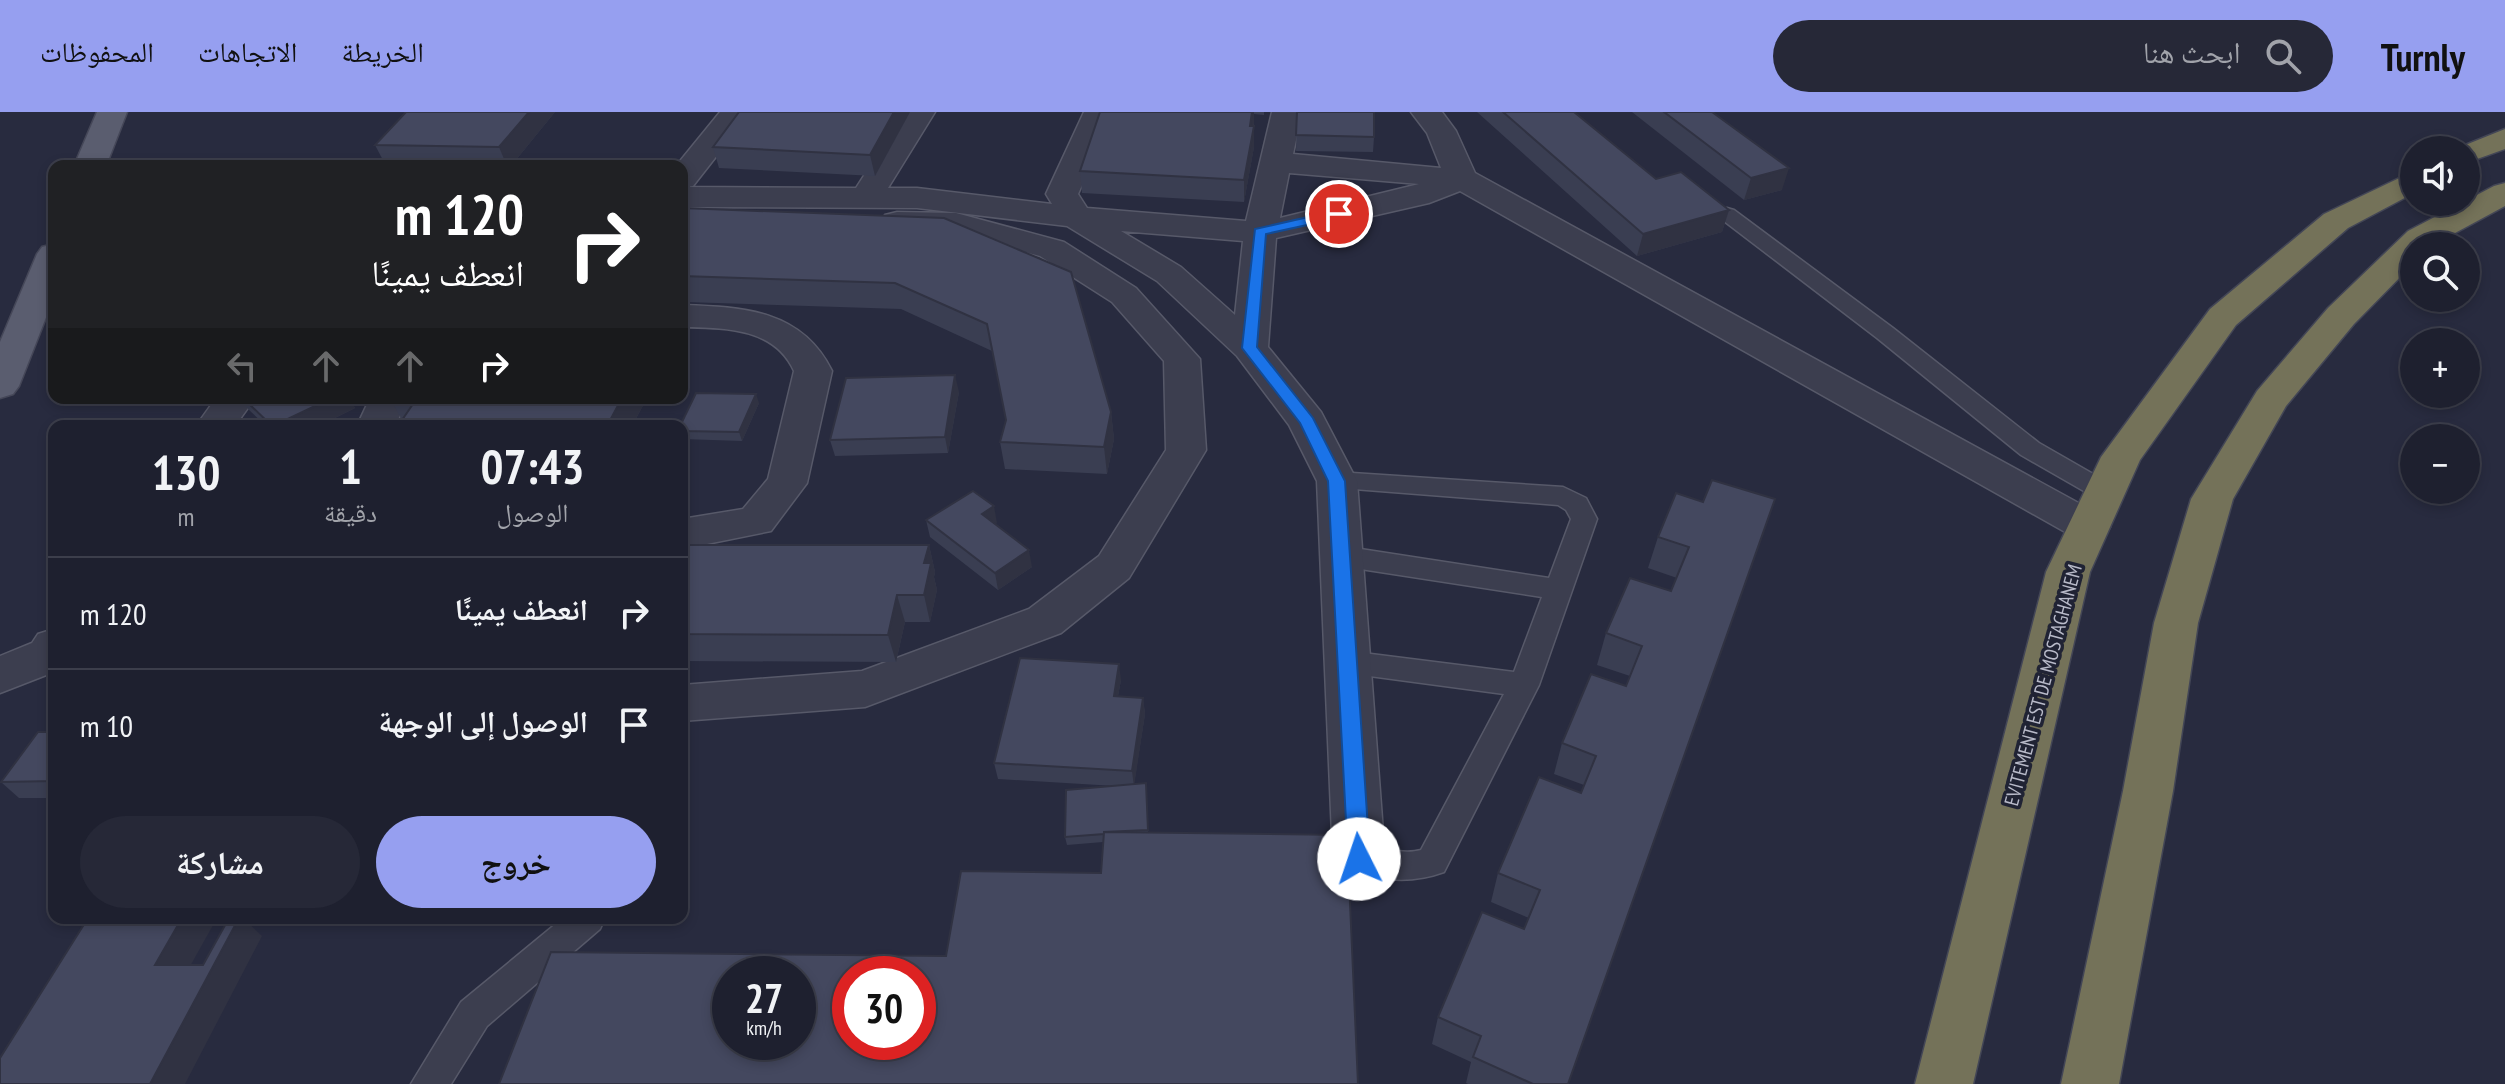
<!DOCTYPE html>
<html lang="ar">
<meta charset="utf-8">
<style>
body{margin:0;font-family:"PT Sans Narrow","Noto Naskh Arabic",sans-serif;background:#262837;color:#f1f3f6;direction:rtl;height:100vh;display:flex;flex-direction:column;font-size:30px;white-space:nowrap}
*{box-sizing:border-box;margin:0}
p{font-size:26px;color:#a1a3aa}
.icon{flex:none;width:44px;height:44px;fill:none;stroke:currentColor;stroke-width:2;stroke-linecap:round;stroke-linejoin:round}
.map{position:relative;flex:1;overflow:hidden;direction:ltr}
.details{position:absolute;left:48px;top:308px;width:640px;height:504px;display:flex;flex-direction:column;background:#1e202f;border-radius:16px;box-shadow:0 4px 12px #0003,0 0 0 2px #3c3e4b;direction:rtl}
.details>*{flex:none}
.hud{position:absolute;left:48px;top:48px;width:640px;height:244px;border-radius:16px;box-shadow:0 4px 12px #0003,0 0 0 2px #3c3e4b;direction:rtl;background:#202124;color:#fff;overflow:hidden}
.fabs{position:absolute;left:2400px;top:24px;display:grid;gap:16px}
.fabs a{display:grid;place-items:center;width:80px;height:80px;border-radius:50%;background:#1e202f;box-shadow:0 4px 12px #0003,0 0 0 2px #3c3e4b;font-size:40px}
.speed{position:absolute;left:712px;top:844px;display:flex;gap:16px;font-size:40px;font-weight:700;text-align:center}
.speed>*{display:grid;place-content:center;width:104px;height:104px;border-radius:50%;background:#1e202f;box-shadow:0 4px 12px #0003,0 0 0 2px #3c3e4b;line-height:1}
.speed small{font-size:20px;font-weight:400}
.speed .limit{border:12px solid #d22;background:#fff;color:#111}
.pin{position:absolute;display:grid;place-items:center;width:68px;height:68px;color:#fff;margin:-34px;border:4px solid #fff;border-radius:50%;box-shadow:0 2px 8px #0007}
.me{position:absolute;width:88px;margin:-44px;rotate:356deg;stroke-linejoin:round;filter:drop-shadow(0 0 6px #0008)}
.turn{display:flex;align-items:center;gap:28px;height:168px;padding:0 32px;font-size:36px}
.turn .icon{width:104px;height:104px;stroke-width:2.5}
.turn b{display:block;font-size:56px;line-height:68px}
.lanes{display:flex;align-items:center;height:76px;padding:0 32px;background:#0003;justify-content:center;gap:40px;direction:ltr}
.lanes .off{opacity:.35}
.eta{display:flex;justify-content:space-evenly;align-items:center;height:136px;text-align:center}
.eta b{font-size:48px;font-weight:700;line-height:56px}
.action{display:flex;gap:16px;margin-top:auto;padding:16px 32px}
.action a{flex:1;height:92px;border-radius:48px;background:#969ff0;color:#111;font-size:32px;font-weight:700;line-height:92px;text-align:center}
.action a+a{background:#262837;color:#f1f3f6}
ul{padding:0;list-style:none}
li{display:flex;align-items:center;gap:24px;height:112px;padding:0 32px;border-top:2px solid #3c3e4b}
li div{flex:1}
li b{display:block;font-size:30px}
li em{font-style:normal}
header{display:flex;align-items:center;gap:48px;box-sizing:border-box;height:112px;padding:0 40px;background:#969ff0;color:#111}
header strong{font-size:38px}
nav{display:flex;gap:44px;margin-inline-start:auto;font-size:28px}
.search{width:560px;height:72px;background:#262837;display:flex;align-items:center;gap:20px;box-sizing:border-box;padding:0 28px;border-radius:44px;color:#a1a3aa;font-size:30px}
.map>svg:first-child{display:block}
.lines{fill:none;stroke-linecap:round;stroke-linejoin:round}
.lane-casing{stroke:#575969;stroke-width:3}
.street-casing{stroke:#575969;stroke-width:3}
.primary-casing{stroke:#454758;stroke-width:3}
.highway-casing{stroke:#434656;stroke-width:3}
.lane{fill:#3c3e4f;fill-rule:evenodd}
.street{fill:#3c3e4f;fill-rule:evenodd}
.primary{fill:#5a5d6f;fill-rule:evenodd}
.highway{fill:#747259;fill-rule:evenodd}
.wall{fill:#3a3e52}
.shaded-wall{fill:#303242}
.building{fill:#44485f;stroke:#303242;stroke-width:2;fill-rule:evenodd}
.route{fill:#1a73e8;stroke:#114b97;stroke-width:2}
.labels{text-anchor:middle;stroke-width:7;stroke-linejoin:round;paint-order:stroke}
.street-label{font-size:20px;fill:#b8bac9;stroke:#202334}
</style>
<header>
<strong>Turnly</strong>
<div class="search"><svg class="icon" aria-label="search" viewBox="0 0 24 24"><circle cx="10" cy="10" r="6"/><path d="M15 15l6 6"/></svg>ابحث هنا</div>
<nav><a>الخريطة</a><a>الاتجاهات</a><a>المحفوظات</a></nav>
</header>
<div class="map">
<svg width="2505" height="972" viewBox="0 0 2505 972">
<rect width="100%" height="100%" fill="#282b3f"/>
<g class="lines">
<g class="lane-casing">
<g id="lane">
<polygon points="1727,96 1734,98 1893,216 2039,331 2114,374 2118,380 2114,386 2105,389 2096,386 2021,343 1877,226 1720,106 1717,102 1720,98"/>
<path d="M 1337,360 L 1563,375 L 1586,386 L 1597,407 L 1539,573 L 1444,760 C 1411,772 1380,769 1347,757 L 1343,747 L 1347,737 C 1372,728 1396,745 1421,738 L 1504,582 L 1347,561 L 1337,558 L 1332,550 L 1337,542 L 1347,539 L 1514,560 L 1542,485 L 1341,454 L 1331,451 L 1327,444 L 1331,437 L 1341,434 L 1549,466 L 1571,407 L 1566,398 L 1558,393 L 1328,375 L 1324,369 L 1328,363 Z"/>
<polygon points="563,806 605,806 600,817 487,914 451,972 411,972 461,890"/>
</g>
</g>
<g class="street-casing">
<g id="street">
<path d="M 720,0 L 751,0 L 693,74 L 686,75 L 856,76 L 905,0 L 935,0 L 888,76 L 917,76 L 1052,92 L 1046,82 L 1084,0 L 1114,0 L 1078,82 L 1087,96 L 1246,109 L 1272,0 L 1302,0 L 1293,42 L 1441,56 L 1427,21 L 1411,0 L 1442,0 L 1456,19 L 1475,61 L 2104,405 L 2110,415 L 2104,425 L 2089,430 L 2074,425 L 1460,79 L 1429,91 L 1276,126 L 1268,235 L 1321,300 L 1357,369 L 1385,747 L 1377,763 L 1359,769 L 1341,763 L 1333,747 L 1317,369 L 1289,313 L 1237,244 L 1157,169 L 1067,114 L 917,96 L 682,95 L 682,54 L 676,54 ZM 1289,61 L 1419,72 L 1280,106 ZM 1121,119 L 1243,129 L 1235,203 L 1181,155 Z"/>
<polygon points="897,100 956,101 1064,130 1136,176 1200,247 1206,338 1129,466 1061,521 865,595 682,609 682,573 862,559 1029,497 1099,444 1166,338 1164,249 1112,190 1040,144 955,121 885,117 881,110 885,103"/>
<path d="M 682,193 C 744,195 802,198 832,259 L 807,371 L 771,419 L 682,437 L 682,407 L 743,397 L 768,367 L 794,259 C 774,215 724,216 682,215 Z"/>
<polygon points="216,286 255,286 235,314 196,314"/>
<polygon points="370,286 408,286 395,314 357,314"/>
<polygon points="54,517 54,560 0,581 0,544 32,531 38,522"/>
</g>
</g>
<g class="primary-casing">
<g id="primary">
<polygon points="97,0 127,0 106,54 74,54"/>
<polygon points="54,132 54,185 19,274 13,282 0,286 0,230 37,142 42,135"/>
</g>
</g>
<g class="highway-casing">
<g id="highway">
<polygon points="2505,17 2505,37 2466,51 2466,38 2453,38"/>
<polygon points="2414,59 2414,81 2348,116 2236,213 2140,348 2090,460 1973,972 1915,972 2046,460 2101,345 2210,197 2324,102"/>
<polygon points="2505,71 2505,94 2431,134 2414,134 2414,151 2354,212 2286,294 2233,387 2198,511 2173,679 2119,972 2061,972 2123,679 2154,511 2191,387 2257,279 2328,196 2408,119 2494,74"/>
</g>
</g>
<use href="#lane" class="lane"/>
<use href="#street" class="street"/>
<use href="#primary" class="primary"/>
<use href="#highway" class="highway"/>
</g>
<g class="wall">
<polygon points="555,0 511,54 386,54 375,33"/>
<polygon points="739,0 910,0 875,64 719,56 713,35"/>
<polygon points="1100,0 1264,0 1264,3 1254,2 1254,35 1244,90 1082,81 1080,59"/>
<polygon points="1295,0 1374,0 1374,25 1373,40 1296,39 1297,6 1295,6"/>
<polygon points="1477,0 1574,0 1656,67 1729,98 1722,120 1637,144"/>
<polygon points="1632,0 1712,0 1782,78 1744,88"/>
<polygon points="682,96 944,106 1111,300 1114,327 1107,362 1005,357 1000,330 1006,310 992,239 901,197 685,190 682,180"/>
<polygon points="959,280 948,341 835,344 830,328"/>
<polygon points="241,286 349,286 355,296 319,314 266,314 248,297"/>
<polygon points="392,286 647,286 632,314 402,308 391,288"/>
<polygon points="759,291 742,329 682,327 682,314"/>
<polygon points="1703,390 1568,972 1468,972 1466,971 1471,950 1432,932 1438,905 1524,817 1529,806 1491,790 1498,761 1581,681 1584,673 1554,662 1562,631 1626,574 1630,564 1597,553 1606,521 1671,479 1677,466 1648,456 1658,425"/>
<polygon points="926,408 997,411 995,412 1032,455 998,478 930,425"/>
<polygon points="682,433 929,433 935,460 934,465 937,478 930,510 905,510 896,550 682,549"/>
<polygon points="1121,568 1118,584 1143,586 1145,602 1134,672 1146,671 1148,721 1347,723 946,844 1101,761 1103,730 1067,733 1065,725 1115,674 998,667 994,651"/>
<polygon points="54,620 54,686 19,686 1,670"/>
</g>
<g class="shaded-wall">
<polygon points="529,0 555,0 511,54 507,54 499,35"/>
<polygon points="894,0 910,0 875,64 870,43"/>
<polygon points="1252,0 1254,0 1254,11 1250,35 1250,14"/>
<polygon points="1254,14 1254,35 1244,90 1244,68"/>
<polygon points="1789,56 1782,78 1744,88 1751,66"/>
<polygon points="1729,98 1722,120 1637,144 1643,122"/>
<polygon points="955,263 959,280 948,341 945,325"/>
<polygon points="756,282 759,291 742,329 739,320"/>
<polygon points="332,286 349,286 355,296 319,314 273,314"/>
<polygon points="622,286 647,286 632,314 607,314"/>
<polygon points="1111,300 1114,327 1107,362 1104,335"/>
<polygon points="994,394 997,411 985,419 982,402"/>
<polygon points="929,433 935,460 934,465 937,478 930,510 924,483 924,451"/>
<polygon points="1029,438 1032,455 998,478 995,461"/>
<polygon points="897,483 905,510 896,550 888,523"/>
<polygon points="1119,552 1121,568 1115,600 1114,584"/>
<polygon points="1143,586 1145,602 1134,675 1132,659"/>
<polygon points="182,806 217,806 179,874 155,853"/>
<polygon points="239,806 243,806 262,824 185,972 150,972"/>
</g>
<g class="building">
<polygon points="406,0 529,0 499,35 375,33"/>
<polygon points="739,0 894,0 870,43 713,35"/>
<polygon points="1100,0 1252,0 1250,14 1254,14 1244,68 1080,59"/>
<polygon points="1297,0 1374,0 1374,25 1296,23"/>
<polygon points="1503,0 1574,0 1656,67 1681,60 1729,98 1643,122"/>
<polygon points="1664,0 1712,0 1789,56 1751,66"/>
<polygon points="682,96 944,106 1071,160 1111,300 1104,335 1000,330 1006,308 987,212 895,171 682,164 682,156 686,152 682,152"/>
<polygon points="955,263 945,325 830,328 846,266"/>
<polygon points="696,281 756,282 739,320 682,319 682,314 680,314"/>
<polygon points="243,286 332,286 273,314 272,314"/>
<polygon points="392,286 622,286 607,314 398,314 415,289 391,288"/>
<polygon points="1712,368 1775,387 1568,972 1533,972 1473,945 1481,924 1438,905 1482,800 1524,817 1540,778 1498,761 1539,665 1581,681 1596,644 1562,631 1591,562 1626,574 1642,534 1606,521 1630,466 1671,479 1689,435 1658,425 1676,381 1703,390"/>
<polygon points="973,379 994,394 982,402 1029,438 995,461 926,408"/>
<polygon points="682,433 929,433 924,451 931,451 924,483 897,483 888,523 682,522"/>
<polygon points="1020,546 1119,552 1114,584 1143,586 1132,659 994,651"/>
<polygon points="38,620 54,620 54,669 1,670"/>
<polygon points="1146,671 1148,718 1104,720 1104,722 1065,725 1066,678"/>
<path d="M 1104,720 L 1347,723 L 1358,972 L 499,972 L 551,840 L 946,844 L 961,759 L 1101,761 ZM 730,862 L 798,862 L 798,930 L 730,930 ZM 850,862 L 918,862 L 918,930 L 850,930 Z"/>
<polygon points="88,806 182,806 155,853 203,853 229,806 239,806 150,972 0,972 0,946"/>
</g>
<polygon class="route" points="1339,98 1344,99 1344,105 1266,122 1257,235 1313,306 1345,369 1370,747 1367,753 1359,756 1351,753 1348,747 1328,369 1300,311 1242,236 1255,117"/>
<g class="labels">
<g class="street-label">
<text transform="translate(2043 573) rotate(-75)" y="7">EVITEMENT EST DE MOSTAGHANEM</text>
</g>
</g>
</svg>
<div class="fabs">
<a><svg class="icon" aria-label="sound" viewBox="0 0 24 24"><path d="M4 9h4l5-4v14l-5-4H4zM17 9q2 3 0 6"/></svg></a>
<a><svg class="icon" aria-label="search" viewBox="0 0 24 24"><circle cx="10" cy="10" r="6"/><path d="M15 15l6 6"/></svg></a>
<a>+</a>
<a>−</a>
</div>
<div class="speed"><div>27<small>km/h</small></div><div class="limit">30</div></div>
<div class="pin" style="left:1339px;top:102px;background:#d93025"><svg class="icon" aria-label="arrive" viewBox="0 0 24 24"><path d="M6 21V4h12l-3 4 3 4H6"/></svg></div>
<svg class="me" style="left:1359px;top:747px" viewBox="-20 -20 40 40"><circle r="19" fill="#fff"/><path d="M0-13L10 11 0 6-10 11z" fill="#1a73e8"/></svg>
<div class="hud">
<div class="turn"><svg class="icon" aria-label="right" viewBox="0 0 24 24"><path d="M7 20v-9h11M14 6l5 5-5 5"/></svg><div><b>120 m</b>انعطف يمينًا</div></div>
<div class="lanes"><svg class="icon off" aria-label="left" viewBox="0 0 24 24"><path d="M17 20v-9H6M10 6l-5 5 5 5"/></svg><svg class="icon off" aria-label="ahead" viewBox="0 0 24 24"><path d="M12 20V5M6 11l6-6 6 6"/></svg><svg class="icon off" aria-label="ahead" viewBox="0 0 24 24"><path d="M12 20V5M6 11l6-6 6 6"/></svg><svg class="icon" aria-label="right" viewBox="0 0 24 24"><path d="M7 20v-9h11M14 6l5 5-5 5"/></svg></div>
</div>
<section class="details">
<div class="eta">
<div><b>07:43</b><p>الوصول</p></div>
<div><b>1</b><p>دقيقة</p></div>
<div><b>130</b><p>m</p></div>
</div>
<ul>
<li><svg class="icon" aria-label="right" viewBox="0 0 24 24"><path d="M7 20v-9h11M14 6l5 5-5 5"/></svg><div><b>انعطف يمينًا</b></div><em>120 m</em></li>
<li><svg class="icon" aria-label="arrive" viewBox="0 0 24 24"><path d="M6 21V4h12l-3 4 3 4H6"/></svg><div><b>الوصول إلى الوجهة</b></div><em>10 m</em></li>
</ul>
<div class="action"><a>خروج</a><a>مشاركة</a></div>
</section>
</div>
